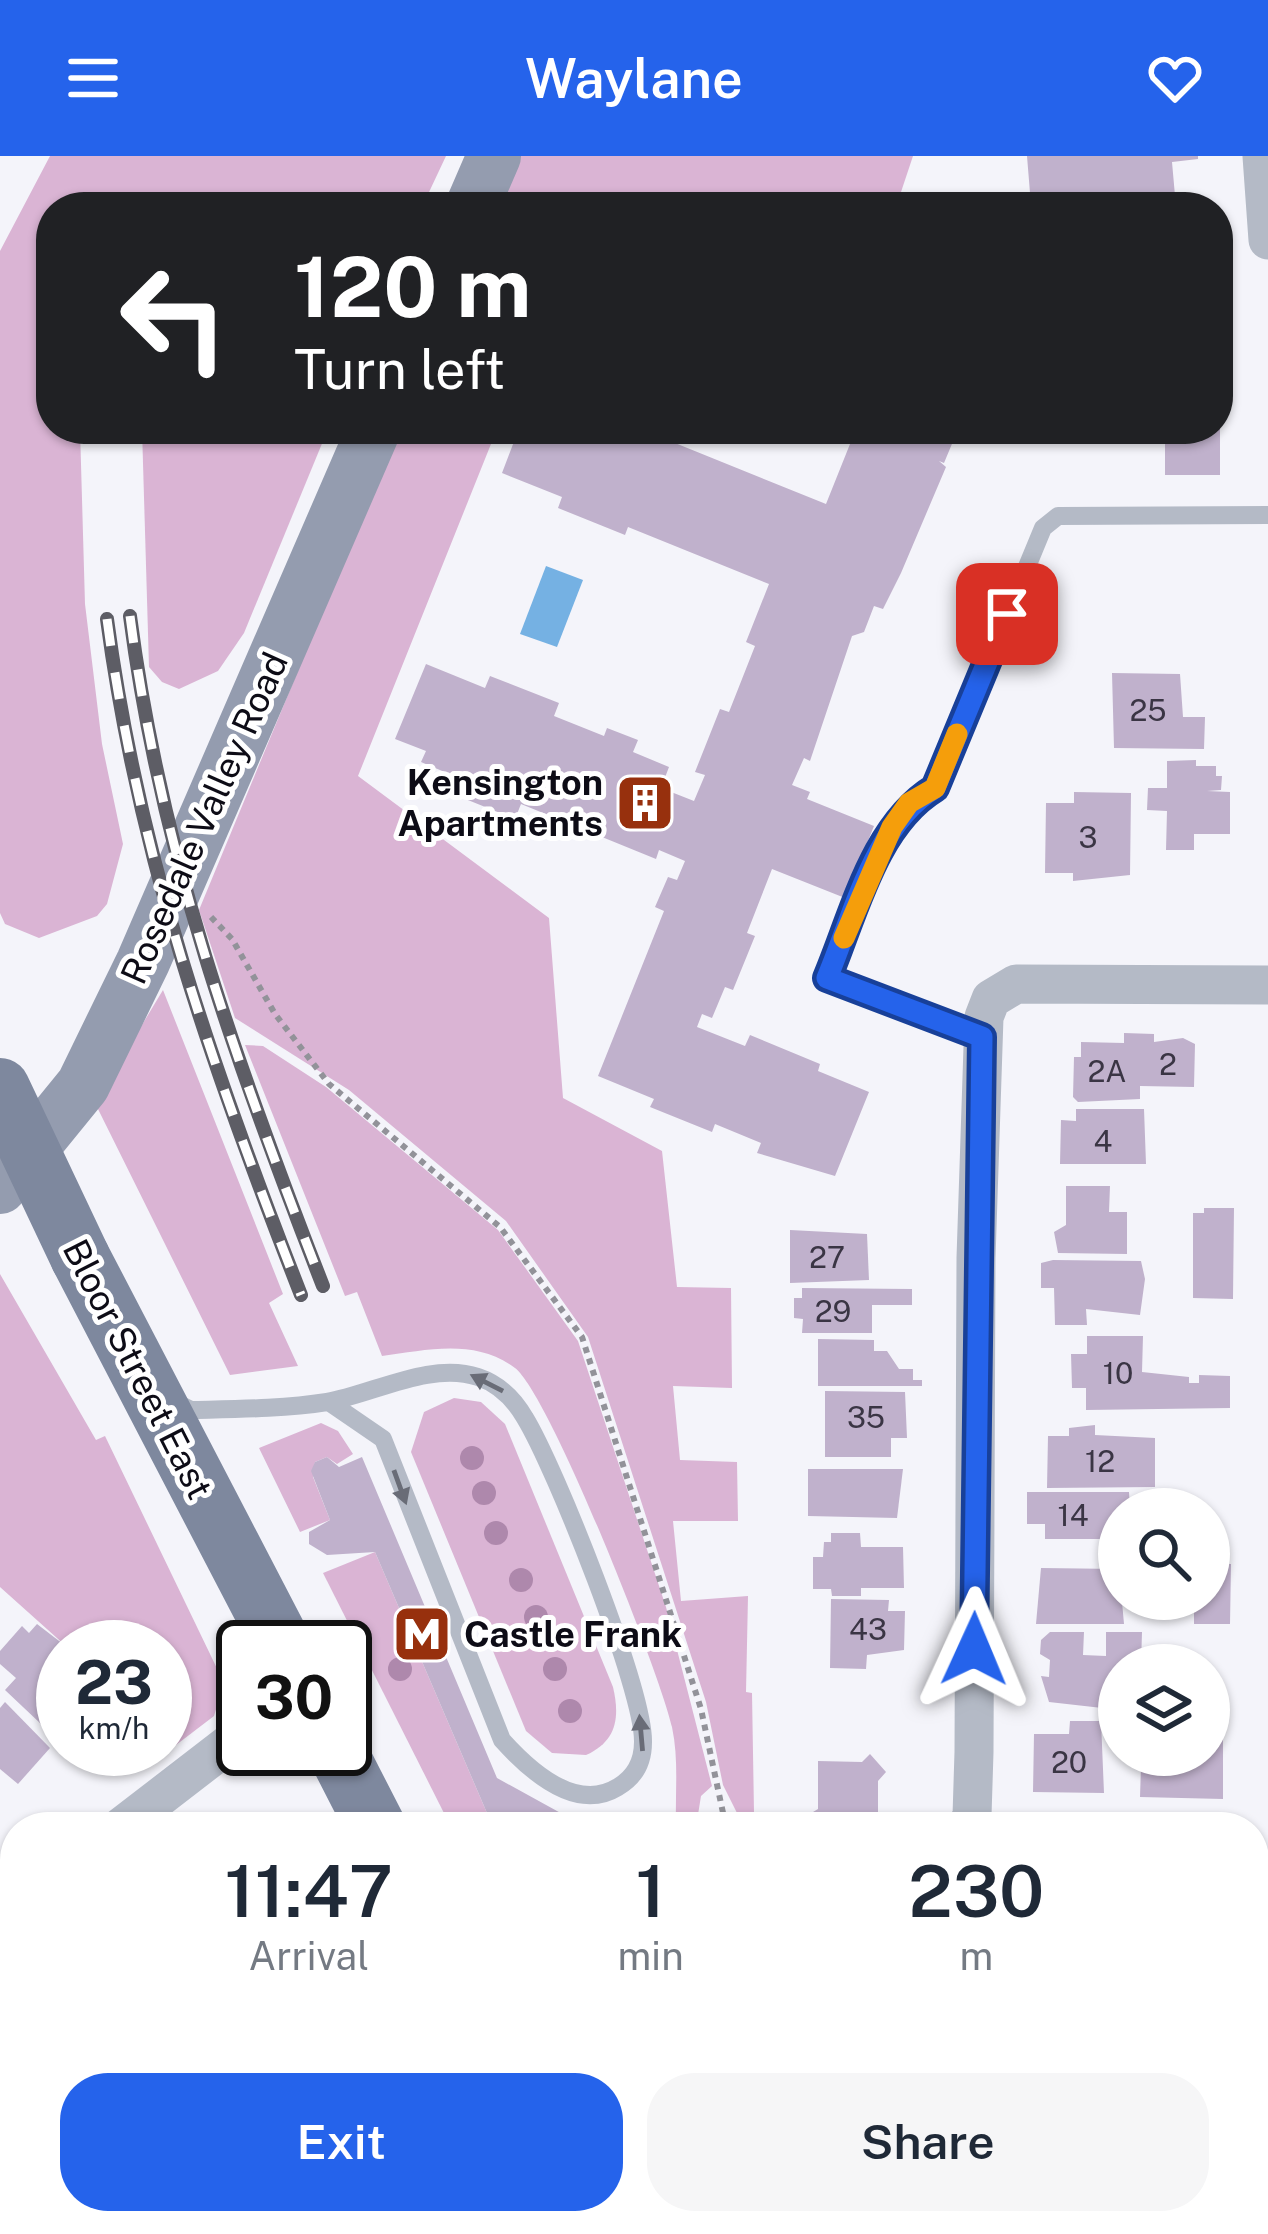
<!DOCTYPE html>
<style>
body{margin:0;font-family:"Public Sans",sans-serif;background:#f6f6f7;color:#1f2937;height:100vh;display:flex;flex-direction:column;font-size:45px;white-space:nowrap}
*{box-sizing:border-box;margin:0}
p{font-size:39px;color:#747a83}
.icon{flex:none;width:66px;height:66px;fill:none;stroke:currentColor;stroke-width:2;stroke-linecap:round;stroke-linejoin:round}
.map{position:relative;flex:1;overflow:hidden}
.side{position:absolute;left:0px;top:1656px;width:1269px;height:423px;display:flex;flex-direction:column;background:#fff;border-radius:48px 48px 0 0;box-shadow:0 3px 9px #0004}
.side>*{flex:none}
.banner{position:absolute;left:36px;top:36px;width:1197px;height:252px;border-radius:48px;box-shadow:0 3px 9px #0004;background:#202124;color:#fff;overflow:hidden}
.buttons{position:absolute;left:1098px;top:1332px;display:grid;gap:24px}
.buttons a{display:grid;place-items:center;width:132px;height:132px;border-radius:50%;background:#fff;box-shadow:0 3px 9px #0004;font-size:60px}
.speed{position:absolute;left:36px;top:1464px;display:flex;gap:24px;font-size:60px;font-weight:700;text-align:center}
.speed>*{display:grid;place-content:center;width:156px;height:156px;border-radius:50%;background:#fff;box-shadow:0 3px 9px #0004;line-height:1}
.speed small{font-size:30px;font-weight:400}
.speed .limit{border:6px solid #111;border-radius:18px;background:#fff;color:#111}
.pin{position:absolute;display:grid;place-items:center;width:102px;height:102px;color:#fff;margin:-51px;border-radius:24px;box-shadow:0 6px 18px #0006}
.me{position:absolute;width:132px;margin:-66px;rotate:1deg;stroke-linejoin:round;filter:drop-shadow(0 0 9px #0008)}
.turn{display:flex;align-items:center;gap:42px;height:252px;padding:0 60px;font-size:54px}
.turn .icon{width:156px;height:156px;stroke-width:2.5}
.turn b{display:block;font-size:84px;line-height:102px}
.eta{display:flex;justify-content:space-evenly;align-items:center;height:204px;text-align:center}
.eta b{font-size:72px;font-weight:600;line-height:84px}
.button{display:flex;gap:24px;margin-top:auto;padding:24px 60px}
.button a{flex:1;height:138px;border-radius:48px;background:#2563eb;color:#fff;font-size:48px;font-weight:600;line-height:138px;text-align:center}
.button a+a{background:#f6f6f7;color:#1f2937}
header{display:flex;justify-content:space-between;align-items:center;height:156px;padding:0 60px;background:#2563eb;color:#fff;font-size:54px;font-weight:600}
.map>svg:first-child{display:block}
.green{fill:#dab4d4}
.water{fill:#75b1e3}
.building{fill:#c0b1cc}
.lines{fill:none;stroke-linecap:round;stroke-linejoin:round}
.path{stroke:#929299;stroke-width:6;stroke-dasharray:6 6;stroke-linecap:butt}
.lane{stroke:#b4bac6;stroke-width:18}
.street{stroke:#b4bac6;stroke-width:39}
.secondary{stroke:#949caf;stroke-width:54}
.primary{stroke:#7e889e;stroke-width:60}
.rail-casing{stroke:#5d5d65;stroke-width:14}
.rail{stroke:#fff;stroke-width:9;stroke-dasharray:27;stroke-linecap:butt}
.primary-bridge{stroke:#7e889e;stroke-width:60}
.tree{fill:#ae88ac}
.oneway{fill:#696c77}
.route-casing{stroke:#184099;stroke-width:30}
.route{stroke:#2563eb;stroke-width:21}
.slow{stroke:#f59e0b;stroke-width:21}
.labels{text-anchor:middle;stroke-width:10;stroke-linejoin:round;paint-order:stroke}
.number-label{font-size:30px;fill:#3a3544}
.poi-label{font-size:36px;font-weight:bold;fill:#0d0c16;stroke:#fff;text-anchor:end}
.street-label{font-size:36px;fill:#0d0c16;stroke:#fff}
</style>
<header><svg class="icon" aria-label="menu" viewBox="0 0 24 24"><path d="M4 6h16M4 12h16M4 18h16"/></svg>Waylane<svg class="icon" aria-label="heart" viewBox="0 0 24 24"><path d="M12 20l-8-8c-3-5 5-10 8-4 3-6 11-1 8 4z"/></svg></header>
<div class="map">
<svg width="1268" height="2078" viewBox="0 0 1268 2078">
<rect width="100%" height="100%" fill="#f4f4fa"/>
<g class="green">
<polygon points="50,0 446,0 422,51 51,51 51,273 80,273 85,448 102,588 123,688 107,748 97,760 39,782 5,768 0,757 0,95"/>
<polygon points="517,0 913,0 896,51 495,51"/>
<polygon points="142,273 328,273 244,477 218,515 179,533 162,526 149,511"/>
<polygon points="398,273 497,273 358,620 549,762 563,942 662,995 677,1131 731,1132 732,1232 673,1230 680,1304 737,1306 738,1365 673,1365 681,1445 748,1440 746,1536 752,1537 754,1656 737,1657 723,1629 706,1546 588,1181 506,1065 349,934 235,862 199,754"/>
<polygon points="163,834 283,1138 269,1147 298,1210 230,1219 95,947"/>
<path d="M 245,889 L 263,890 L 326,931 L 498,1074 L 578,1185 L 666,1451 L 712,1630 L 701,1640 L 696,1671 L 676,1671 C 675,1637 679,1604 672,1571 C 660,1517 550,1239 515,1212 C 475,1182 427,1194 382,1200 L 357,1136 L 345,1140 Z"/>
<polygon points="0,1118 96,1284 105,1280 224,1527 214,1560 176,1589 165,1569 165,1491 67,1491 0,1431"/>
<path d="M 454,1242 L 481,1246 L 505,1268 L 613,1531 C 620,1561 617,1585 586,1599 L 552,1597 L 526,1575 L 411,1296 L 424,1256 Z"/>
<polygon points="321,1267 338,1275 353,1298 337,1308 327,1301 315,1306 313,1321 330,1364 300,1376 259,1292"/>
<polygon points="375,1396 490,1664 480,1671 451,1671 323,1417"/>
<polygon points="126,2064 368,2064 364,2078 123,2078"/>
<polygon points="445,2064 493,2064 500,2078 433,2078"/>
<polygon points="647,2064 867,2064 868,2078 654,2078"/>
</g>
<g class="water">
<polygon points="546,410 583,424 557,491 520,478"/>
<polygon points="1260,2017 1268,2028 1268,2072 1254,2051 1254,2021"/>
</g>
<g class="building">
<polygon points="1027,0 1198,0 1198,3 1172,6 1176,51 970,51 970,43 1030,37"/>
<polygon points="532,273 674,273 680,275 675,287 826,348 856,273 930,273 954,283 944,307 939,305 946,311 901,417 883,453 874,450 864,476 852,480 810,605 804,602 792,629 810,636 807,643 874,670 845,742 772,713 747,777 755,780 733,834 725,831 712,862 702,858 697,871 745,890 750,879 820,908 818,915 869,936 835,1020 757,997 761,987 715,968 712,976 650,951 654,943 598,920 664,755 655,751 668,721 677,724 685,705 659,694 656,703 521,648 515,663 448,636 454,620 421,606 426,595 395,583 426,508 485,532 490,520 559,547 554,560 604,580 607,572 638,584 633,596 669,611 661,632 694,645 705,619 695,616 720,553 729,556 755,490 746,486 769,428 628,371 625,379 558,352 562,341 502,317 515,283 526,287"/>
<rect x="1165" y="273" width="55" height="46"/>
<polygon points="1112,517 1180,518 1183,561 1205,561 1204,593 1114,592"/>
<polygon points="1196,604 1196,610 1216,610 1216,620 1222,620 1221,634 1207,635 1230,636 1230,678 1194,678 1194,694 1166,694 1167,655 1147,654 1148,632 1167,632 1167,605"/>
<polygon points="1074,636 1131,637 1130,719 1073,725 1073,717 1045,717 1046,647 1074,647"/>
<polygon points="1124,877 1154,878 1154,886 1183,882 1195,888 1194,931 1140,930 1140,943 1078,946 1073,941 1074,901 1081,901 1081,886 1124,887"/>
<polygon points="1076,953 1144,953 1146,1008 1060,1008 1061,964 1076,965"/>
<polygon points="1066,1030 1110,1030 1109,1056 1127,1056 1127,1098 1058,1097 1054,1076 1066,1069"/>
<polygon points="1204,1052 1234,1052 1233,1143 1193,1142 1193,1057 1204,1057"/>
<polygon points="790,1074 867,1078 869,1124 790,1127"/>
<polygon points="1053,1104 1141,1105 1145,1123 1140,1159 1086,1153 1087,1169 1055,1169 1054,1132 1041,1132 1041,1107"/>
<polygon points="802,1132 912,1133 912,1149 872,1149 872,1177 802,1177 803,1163 794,1162 794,1142 802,1142"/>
<polygon points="1087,1180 1143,1180 1142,1216 1189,1221 1189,1227 1199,1227 1199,1219 1230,1220 1230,1252 1086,1254 1086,1232 1072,1232 1071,1198 1087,1198"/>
<polygon points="818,1183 874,1184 874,1195 887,1195 899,1213 913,1213 913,1224 922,1224 922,1230 818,1230"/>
<polygon points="825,1235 905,1236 907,1282 891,1282 891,1301 825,1301"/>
<polygon points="1095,1269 1095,1279 1155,1282 1155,1331 1047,1332 1048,1280 1069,1280 1069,1272"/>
<polygon points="327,1301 339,1311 362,1301 497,1622 586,1671 473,1671 490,1664 375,1396 327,1399 309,1388 309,1376 330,1364 311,1315 315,1306"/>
<polygon points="808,1313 903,1313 897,1362 808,1360"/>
<polygon points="1027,1336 1129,1336 1130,1353 1119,1353 1119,1383 1045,1383 1045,1368 1027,1368"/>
<polygon points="831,1377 860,1377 861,1391 903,1391 904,1432 861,1432 861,1440 832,1440 831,1433 813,1433 813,1401 823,1401 824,1386 831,1386"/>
<polygon points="1209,1408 1231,1408 1230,1468 1194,1468 1194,1443 1209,1443"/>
<polygon points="1041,1412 1119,1413 1124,1468 1036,1468"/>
<polygon points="831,1443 889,1444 888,1455 905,1455 904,1494 867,1499 866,1513 830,1512"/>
<polygon points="37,1468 63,1488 59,1585 5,1534 16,1522 0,1508 0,1495 22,1470 29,1477"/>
<polygon points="1050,1476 1084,1476 1083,1499 1106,1500 1106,1476 1142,1476 1141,1509 1119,1509 1119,1545 1111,1545 1111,1553 1049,1546 1041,1520 1049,1521 1050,1504 1040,1498 1041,1484"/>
<polygon points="5,1546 50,1592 18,1628 0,1613 0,1552"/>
<polygon points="1070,1565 1101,1565 1104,1637 1033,1636 1034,1578 1069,1578"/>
<polygon points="1209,1565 1223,1565 1223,1643 1140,1641 1141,1610 1182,1608 1183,1599 1209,1599"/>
<polygon points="870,1598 886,1616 878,1625 878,1659 890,1671 800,1671 803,1662 818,1653 818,1605 862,1606"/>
<polygon points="232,1658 243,1671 217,1671"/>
<polygon points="1102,1662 1102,1671 1039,1671 1039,1663"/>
<polygon points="7,1905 15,1910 15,1972 0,1958 0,1916"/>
<polygon points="1257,1924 1268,1926 1268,1967 1254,1965"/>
<polygon points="0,2008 15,2013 15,2064 55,2066 52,2077 39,2073 37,2078 0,2078"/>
<polygon points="984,2064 1119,2064 1119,2078 983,2078"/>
</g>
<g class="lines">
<polyline class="path" points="211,761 232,783 275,858 329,928 500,1071 582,1181 701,1553 726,1671"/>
<g class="lane">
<path d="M 982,881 L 827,822 C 854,758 874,669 936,631 L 1043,372 L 1058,360 L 1268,359"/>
<path d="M 173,1245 L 191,1254 C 235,1253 283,1253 327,1246 C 373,1238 431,1205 478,1221 C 499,1228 514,1243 525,1262 C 555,1311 644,1534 643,1586 C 643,1606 635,1621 618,1631 C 576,1657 529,1614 502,1584 L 383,1283 L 329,1246"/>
</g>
<g class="street">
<polyline points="1262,0 1268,84"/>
<polyline points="121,1671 243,1577"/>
<polyline points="966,1671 972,1660 974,1596 976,1102 984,861 991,843 1016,828 1268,829"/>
<polyline points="0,1756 15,1746"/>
<polyline points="1254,1860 1268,1863"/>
<polyline points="384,2078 390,2064"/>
</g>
<g class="secondary">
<polyline points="472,51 494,0"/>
<polyline points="0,1031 83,929 143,806 374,273"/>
</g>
<g class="primary">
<polyline points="80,1101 283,1491"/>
<polyline points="336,1593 376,1671"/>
<polyline points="570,2064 577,2078"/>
<polyline points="906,2078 906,2064"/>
</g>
<g class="rail-casing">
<g id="rail">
<path d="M 130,460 C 161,699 236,907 323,1130"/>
<path d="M 107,463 C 139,704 213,914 301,1139"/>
</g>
</g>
<use href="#rail" class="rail"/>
<polyline class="primary-bridge" points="0,932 80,1101"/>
</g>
<g class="tree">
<circle cx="472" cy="1302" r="12"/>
<circle cx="484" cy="1337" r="12"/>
<circle cx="496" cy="1377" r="12"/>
<circle cx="521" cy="1424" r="12"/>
<circle cx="536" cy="1461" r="12"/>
<circle cx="400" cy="1513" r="12"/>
<circle cx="555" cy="1513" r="12"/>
<circle cx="570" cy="1555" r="12"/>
</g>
<defs><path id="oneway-solid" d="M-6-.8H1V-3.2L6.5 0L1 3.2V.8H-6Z" transform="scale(3)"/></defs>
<g class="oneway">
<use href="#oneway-solid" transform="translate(487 1227) rotate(-153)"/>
<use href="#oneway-solid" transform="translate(400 1331) rotate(70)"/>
<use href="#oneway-solid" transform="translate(641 1577) rotate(-95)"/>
</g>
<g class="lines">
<g class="route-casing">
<path id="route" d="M 974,1493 L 982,881 L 827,822 C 854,758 874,669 935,632 L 1007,458"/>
</g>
<use href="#route" class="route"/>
<polyline class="slow" points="844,782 892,671 909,647 935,632 957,578"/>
</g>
<defs>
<g id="building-square" transform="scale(3)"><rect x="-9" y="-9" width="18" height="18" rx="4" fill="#97300d" stroke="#fff"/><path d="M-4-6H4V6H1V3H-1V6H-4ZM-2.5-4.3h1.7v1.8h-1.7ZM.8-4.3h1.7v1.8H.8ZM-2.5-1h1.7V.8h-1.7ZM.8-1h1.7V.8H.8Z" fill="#fff"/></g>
<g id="metro-square" transform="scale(3)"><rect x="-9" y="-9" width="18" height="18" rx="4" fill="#97300d" stroke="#fff"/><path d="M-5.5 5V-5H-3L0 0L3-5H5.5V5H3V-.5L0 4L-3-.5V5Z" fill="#fff"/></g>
</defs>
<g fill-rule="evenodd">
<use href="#building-square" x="645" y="647"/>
<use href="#metro-square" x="422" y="1478"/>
</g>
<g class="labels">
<g class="number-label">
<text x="1148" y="565">25</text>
<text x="1088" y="692">3</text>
<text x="1168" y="919">2</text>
<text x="1107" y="926">2A</text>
<text x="1103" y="996">4</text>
<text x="827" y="1112">27</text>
<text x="833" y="1166">29</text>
<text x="1118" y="1228">10</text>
<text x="866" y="1272">35</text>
<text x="1100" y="1316">12</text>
<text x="1073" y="1370">14</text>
<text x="868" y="1484">43</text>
<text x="1069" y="1617">20</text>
</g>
<g class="poi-label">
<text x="603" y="639">Kensington<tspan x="603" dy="41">Apartments</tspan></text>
<text x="464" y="1491" text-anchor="start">Castle Frank</text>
</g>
<g class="street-label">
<text transform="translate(204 662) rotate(-66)" y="13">Rosedale Valley Road</text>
<text transform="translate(138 1213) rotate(63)" y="13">Bloor Street East</text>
</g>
</g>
</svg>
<div class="buttons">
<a><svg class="icon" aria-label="search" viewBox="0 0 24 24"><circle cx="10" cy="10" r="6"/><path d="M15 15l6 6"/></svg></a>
<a><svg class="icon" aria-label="layers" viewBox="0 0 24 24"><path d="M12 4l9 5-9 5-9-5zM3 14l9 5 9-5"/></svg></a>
</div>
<div class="speed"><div>23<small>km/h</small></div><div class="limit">30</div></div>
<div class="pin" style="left:1007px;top:458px;background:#d93025"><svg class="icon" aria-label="arrive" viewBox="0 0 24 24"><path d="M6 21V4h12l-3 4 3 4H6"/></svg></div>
<svg class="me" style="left:974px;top:1493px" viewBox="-20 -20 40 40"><path d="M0-17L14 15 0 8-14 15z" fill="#2563eb" stroke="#fff" stroke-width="4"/></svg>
<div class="banner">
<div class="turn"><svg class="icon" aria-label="left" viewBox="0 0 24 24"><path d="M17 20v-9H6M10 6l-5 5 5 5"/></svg><div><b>120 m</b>Turn left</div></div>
</div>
<section class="side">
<div class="eta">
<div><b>11:47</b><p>Arrival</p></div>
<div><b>1</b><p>min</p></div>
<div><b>230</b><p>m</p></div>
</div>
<div class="button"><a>Exit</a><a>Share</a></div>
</section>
</div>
